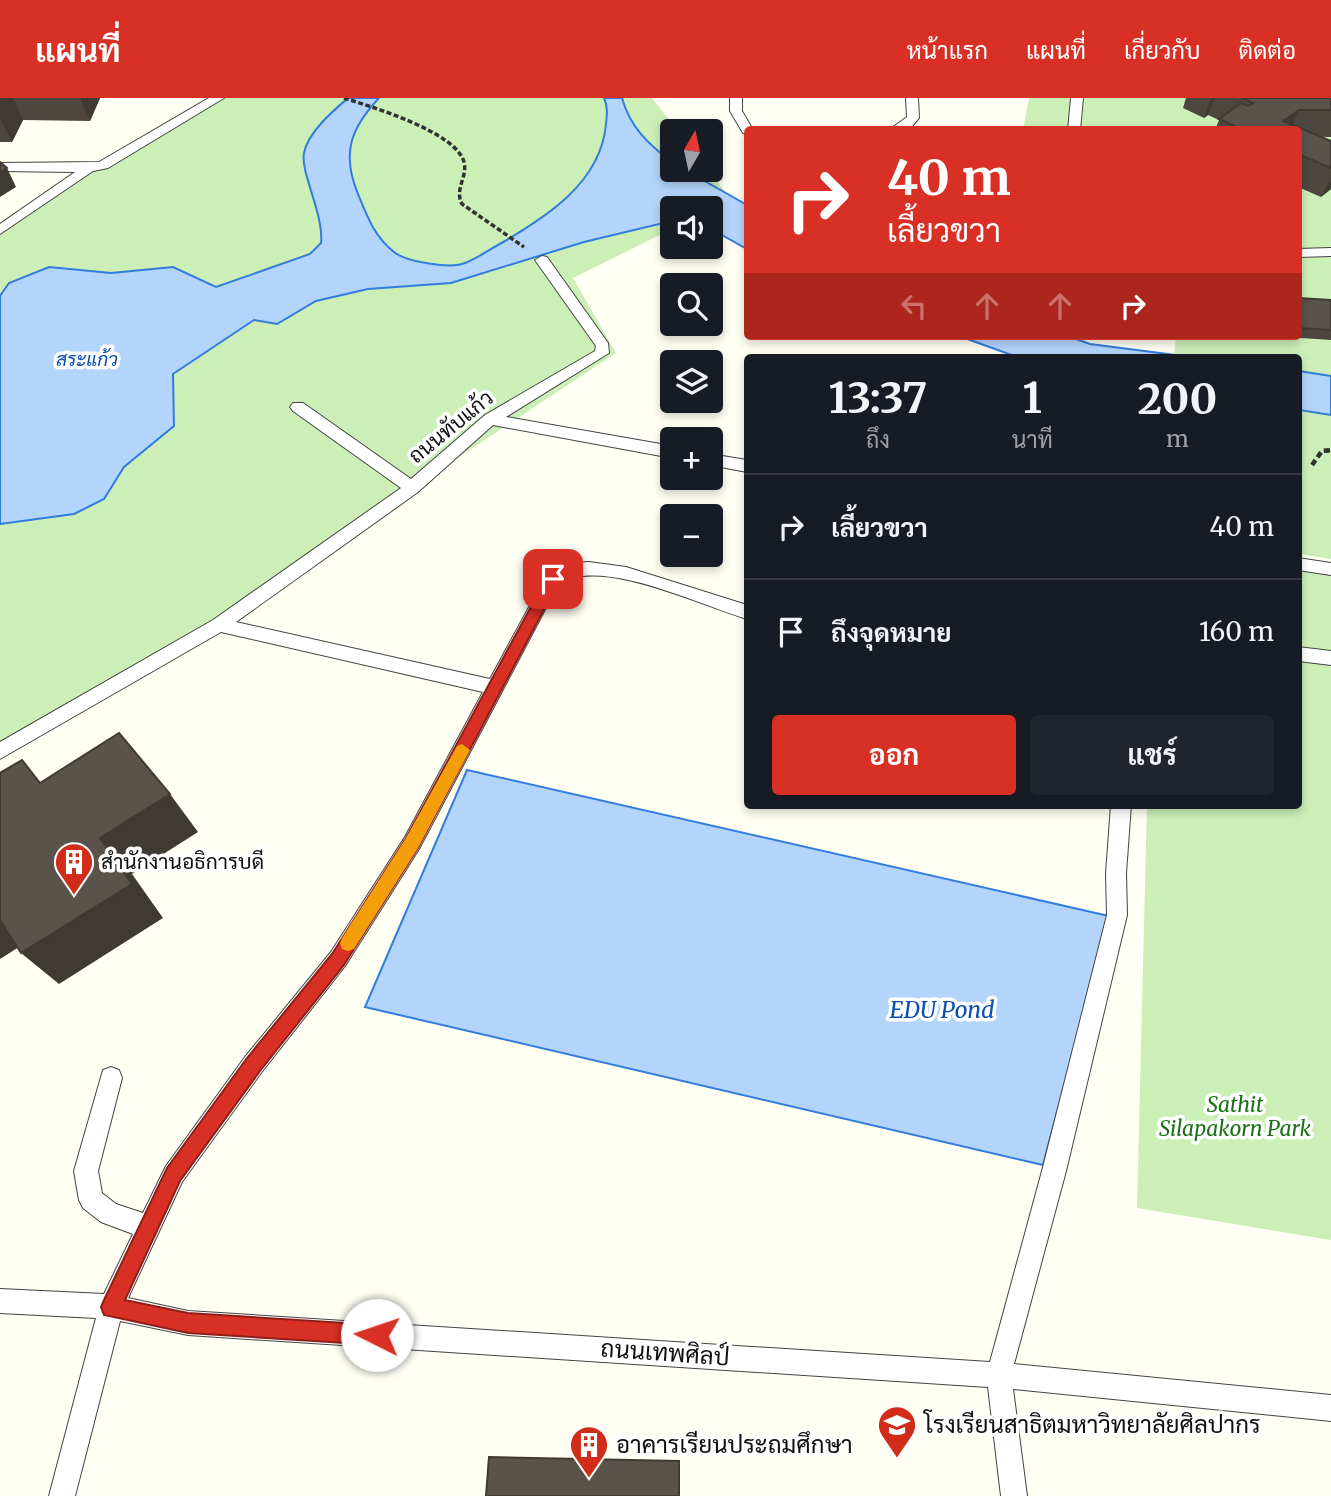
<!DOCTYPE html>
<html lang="th">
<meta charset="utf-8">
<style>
body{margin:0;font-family:Merriweather,Sarabun,serif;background:#20242c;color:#f1f3f6;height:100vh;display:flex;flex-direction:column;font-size:26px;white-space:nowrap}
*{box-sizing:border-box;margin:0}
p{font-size:23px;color:#9ea1a6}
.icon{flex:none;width:38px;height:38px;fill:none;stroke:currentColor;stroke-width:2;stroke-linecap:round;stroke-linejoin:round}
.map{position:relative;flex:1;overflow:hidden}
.drawer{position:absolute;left:744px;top:256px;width:558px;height:455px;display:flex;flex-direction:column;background:#171b24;border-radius:7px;box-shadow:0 4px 10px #0003}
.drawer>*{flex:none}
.banner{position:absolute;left:744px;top:28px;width:558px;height:214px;border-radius:7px;box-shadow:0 4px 10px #0003;background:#d93025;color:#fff;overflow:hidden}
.needle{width:46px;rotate:9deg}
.tools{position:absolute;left:660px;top:21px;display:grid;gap:14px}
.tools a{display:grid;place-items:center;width:63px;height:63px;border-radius:7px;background:#171b24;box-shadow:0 4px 10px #0003;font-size:35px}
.pin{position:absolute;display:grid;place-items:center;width:60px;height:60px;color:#fff;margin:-30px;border-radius:14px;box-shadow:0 4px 10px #0006}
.me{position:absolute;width:77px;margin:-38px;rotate:274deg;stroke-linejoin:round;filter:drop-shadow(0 0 5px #0008)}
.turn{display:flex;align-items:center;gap:24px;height:147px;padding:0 28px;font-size:32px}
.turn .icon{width:91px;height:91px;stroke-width:2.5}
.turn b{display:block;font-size:49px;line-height:60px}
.lanes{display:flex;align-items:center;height:66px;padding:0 28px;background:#0003;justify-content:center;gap:35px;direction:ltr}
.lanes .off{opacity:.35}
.eta{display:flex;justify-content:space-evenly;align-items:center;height:119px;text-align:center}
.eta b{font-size:42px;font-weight:700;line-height:49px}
.primary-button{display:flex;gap:14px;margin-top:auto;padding:14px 28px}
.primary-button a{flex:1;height:80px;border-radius:7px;background:#d93025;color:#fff;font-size:28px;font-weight:700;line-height:80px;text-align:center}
.primary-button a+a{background:#20242c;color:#f1f3f6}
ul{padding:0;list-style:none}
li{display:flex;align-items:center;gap:21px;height:105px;padding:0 28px;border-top:2px solid #363941}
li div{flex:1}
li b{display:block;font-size:26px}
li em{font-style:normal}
header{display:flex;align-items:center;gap:42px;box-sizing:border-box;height:98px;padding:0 35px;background:#d93025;color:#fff}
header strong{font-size:33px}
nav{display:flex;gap:38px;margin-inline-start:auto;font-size:24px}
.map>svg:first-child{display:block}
.green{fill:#ccefb8}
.water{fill:#b3d5fc;stroke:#327ddb;stroke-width:2}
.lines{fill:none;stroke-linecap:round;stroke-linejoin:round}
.lane-casing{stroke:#434343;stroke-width:2}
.path-far1{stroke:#323232;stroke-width:3.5;stroke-dasharray:5 2.5;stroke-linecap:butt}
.path{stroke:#323232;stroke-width:4.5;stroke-dasharray:6 3.5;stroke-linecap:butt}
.lane{fill:#fff;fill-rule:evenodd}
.wall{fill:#4d4740}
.shaded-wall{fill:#3f3a34}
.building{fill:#5a534b;stroke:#3f3a34;stroke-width:2}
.route{fill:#d93025;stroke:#8d1f18;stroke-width:2}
.slow{fill:#f59e0b}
.labels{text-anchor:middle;stroke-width:7;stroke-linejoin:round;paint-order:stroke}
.far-water-label{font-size:19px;font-style:italic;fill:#0b4fb0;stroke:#fff}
.street-label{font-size:21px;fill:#101010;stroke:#fff}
.poi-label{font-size:21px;fill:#101010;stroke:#fff;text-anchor:start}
.park-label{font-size:21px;font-style:italic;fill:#1d7018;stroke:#fff}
.water-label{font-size:23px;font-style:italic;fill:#0b4fb0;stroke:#fff}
.near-street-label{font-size:24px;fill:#101010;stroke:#fff}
.near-poi-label{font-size:24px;fill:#101010;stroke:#fff;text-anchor:start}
</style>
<header>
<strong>แผนที่</strong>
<nav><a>หน้าแรก</a><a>แผนที่</a><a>เกี่ยวกับ</a><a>ติดต่อ</a></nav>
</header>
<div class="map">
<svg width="1331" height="1398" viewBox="0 0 1331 1398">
<rect width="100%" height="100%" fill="#fffff4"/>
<g class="green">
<polygon points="223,0 652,0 678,33 672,33 672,72 708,72 732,102 710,110 672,110 672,131 573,180 616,255 412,390 216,525 0,651 0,129 86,76"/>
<polygon points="1029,0 1331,0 1331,461 1299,456 1298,259 1174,259 1176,238 1298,238 1298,32 1023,32"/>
<polygon points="1299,464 1331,469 1331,1142 1137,1110 1147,707 1298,707"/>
</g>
<g class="water">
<path d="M 348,0 L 379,0 C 351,30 341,55 358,96 C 367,118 374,138 394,154 C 406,164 451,171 465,165 C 476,161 487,153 498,147 C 545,120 601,85 606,26 C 607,17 608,8 604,0 L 622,0 C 630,29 648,46 672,64 L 672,72 L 685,72 L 747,107 L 747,151 L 711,131 L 710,110 L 672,110 L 672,123 L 584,144 L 451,185 L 368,191 L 316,203 L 277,226 L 254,222 L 173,276 L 174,328 L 124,369 L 104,401 L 74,416 L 0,426 L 0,198 L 9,185 L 49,169 L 111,175 L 173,169 L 216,189 L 310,156 L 321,145 C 324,116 300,74 304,55 C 308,34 333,13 348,0 Z"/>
<polygon points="959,238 1068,238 1090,246 1191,259 1017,259"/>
<polygon points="1299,273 1331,278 1331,317 1299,312"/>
<polygon points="467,672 1109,818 1043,1067 365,909"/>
</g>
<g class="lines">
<g class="lane-casing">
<g id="lane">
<polygon points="209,0 224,0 108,70 93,73 0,136 0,126 75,74 0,73 0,65 99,64"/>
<polygon points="730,0 742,0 742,13 753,32 747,32 747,36 743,35 730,13"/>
<polygon points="906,0 918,0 919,20 909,32 889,32 907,19"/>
<polygon points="1071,0 1083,0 1080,32 1068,32"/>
<polygon points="1331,150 1331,158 1298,159 1298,151"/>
<path d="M 542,158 L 547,159 L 608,245 L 609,255 L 506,319 L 672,348 L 672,360 L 493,327 L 418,394 L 236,524 L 490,581 L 547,476 L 574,465 L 589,464 L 626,469 L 747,507 L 747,521 C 700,507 603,459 559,485 L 419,751 L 345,868 L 261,975 L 182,1084 L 128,1200 L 188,1213 L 990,1264 L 1042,1073 L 1107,817 L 1106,775 L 1111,707 L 1131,707 L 1126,775 L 1127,817 L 1066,1073 L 1014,1266 L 1331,1297 L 1331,1323 L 1013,1291 L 1027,1398 L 1001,1398 L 988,1289 L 188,1237 L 120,1223 L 75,1398 L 49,1398 L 96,1220 L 0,1215 L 0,1191 L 104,1196 L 133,1136 L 101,1124 L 83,1110 L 79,1102 L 74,1073 L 103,972 L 111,969 L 119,972 L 122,980 L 98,1073 L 102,1095 L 116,1106 L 143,1115 L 166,1068 L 245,959 L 331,854 L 405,739 L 483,594 L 221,534 L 0,661 L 0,644 L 213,522 L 401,390 L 293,313 L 290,309 L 293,305 L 303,305 L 411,381 L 485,317 L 595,253 L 596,248 L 535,162 Z"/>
<polygon points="710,356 747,362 747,374 710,367"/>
<polygon points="1298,460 1331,465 1331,477 1298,472"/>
<polygon points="1298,549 1331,553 1331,567 1298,563"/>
</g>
</g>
<g class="path-far1">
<path d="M 344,0 C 372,9 456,34 464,64 C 468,79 454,91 462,106 L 524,149"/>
<polyline points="1325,353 1331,352"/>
</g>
<polyline class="path" points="1312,367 1322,353 1331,352"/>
<use href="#lane" class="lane"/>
</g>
<g class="wall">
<polygon points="0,0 100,0 90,23 23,22 12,44 0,44"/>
<polygon points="1186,0 1331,0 1331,39 1321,39 1331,43 1331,91 1321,99 1298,89 1298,32 1215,32 1219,22 1208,17 1204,20 1183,10"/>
<polygon points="1298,200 1331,202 1331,242 1271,238 1298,238"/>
</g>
<g class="shaded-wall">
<polygon points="0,0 13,0 23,22 12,44 0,20"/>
<polygon points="80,0 100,0 90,23"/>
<polygon points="1211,0 1215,0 1208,17 1204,20"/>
<polygon points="1299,12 1290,32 1283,23"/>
<polygon points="7,70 16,89 0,99 0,75"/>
<polygon points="1331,79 1331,91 1321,99"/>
<polygon points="170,696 198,734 132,776 163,820 59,886 21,855 100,740"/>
<polygon points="0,816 30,842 0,861"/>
</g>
<g class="building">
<polygon points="1242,0 1331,0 1331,12 1299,12 1283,23 1331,43 1331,70 1298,56 1298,32 1243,32 1219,21 1241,5 1248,8 1253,5"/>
<polygon points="0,64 7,70 0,75"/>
<polygon points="1298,200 1331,202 1331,232 1298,230"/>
<polygon points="119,635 170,696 100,740 132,786 21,855 0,822 0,675 22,662 40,685"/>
<polygon points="489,1359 679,1363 679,1398 486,1398"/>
</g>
<polygon class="route" points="553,475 560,481 418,750 344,867 260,973 180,1083 125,1202 188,1215 377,1227 384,1230 387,1237 384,1244 377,1247 188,1235 104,1217 101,1209 104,1202 167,1070 247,960 332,856 406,740 548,477"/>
<polygon class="slow" points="462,646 470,652 418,750 354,851 348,853 342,851 340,845 342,840 406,740 457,648"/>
<defs>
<g id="building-pin" transform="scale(2.0125)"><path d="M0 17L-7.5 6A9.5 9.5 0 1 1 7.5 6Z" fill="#d02c19" stroke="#fff"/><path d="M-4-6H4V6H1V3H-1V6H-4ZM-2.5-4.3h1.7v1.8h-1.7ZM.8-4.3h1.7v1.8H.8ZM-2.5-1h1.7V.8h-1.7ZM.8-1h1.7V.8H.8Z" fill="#fff"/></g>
<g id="school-pin" transform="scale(2.0125)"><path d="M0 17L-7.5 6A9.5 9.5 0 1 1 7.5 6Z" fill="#d02c19" stroke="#fff"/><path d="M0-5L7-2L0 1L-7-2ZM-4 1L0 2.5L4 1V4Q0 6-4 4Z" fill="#fff"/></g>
</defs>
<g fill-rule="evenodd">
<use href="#building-pin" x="74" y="764"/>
<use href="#school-pin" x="897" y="1327"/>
<use href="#building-pin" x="589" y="1347"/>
</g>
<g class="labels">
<g class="far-water-label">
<text x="87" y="268">สระแก้ว</text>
</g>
<g class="street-label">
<text transform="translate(451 329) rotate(-39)" y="7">ถนนทับแก้ว</text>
</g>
<g class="poi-label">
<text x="101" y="771">สำนักงานอธิการบดี</text>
</g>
<g class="park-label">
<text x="1235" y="1014">Sathit<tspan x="1235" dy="24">Silapakorn Park</tspan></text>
</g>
<g class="water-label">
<text x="942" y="920">EDU Pond</text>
</g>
<g class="near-street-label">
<text transform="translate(665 1255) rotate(4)" y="8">ถนนเทพศิลป์</text>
</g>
<g class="near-poi-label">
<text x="924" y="1335">โรงเรียนสาธิตมหาวิทยาลัยศิลปากร</text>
<text x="616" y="1355">อาคารเรียนประถมศึกษา</text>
</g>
</g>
</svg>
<div class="tools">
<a><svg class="needle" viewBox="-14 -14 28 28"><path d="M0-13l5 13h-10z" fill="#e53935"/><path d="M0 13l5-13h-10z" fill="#9ea1a6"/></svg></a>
<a><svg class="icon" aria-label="sound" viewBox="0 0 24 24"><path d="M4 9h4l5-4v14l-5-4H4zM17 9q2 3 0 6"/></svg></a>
<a><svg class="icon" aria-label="search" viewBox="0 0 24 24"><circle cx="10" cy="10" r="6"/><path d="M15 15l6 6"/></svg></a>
<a><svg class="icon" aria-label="layers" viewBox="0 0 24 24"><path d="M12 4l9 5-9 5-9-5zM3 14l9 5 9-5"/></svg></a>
<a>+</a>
<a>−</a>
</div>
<div class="pin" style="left:553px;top:481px;background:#d93025"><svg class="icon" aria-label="arrive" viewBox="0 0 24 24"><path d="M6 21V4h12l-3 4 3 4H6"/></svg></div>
<svg class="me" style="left:377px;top:1237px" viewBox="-20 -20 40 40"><circle r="19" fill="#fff"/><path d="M0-13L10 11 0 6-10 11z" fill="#d93025"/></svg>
<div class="banner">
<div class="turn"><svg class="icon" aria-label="right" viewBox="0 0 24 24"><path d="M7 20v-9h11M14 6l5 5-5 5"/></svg><div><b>40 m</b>เลี้ยวขวา</div></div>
<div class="lanes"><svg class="icon off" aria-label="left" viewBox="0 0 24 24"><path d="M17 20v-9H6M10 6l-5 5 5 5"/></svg><svg class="icon off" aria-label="ahead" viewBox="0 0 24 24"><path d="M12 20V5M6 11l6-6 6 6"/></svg><svg class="icon off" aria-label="ahead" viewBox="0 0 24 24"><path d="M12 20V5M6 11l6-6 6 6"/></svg><svg class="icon" aria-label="right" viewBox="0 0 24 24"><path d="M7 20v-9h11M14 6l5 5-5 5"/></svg></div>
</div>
<section class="drawer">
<div class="eta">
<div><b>13:37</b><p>ถึง</p></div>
<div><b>1</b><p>นาที</p></div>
<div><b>200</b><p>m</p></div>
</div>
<ul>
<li><svg class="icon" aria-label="right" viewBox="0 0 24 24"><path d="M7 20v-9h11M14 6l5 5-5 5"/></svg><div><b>เลี้ยวขวา</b></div><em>40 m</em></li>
<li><svg class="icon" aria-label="arrive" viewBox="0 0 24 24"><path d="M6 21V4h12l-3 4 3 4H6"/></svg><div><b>ถึงจุดหมาย</b></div><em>160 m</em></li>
</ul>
<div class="primary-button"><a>ออก</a><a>แชร์</a></div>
</section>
</div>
